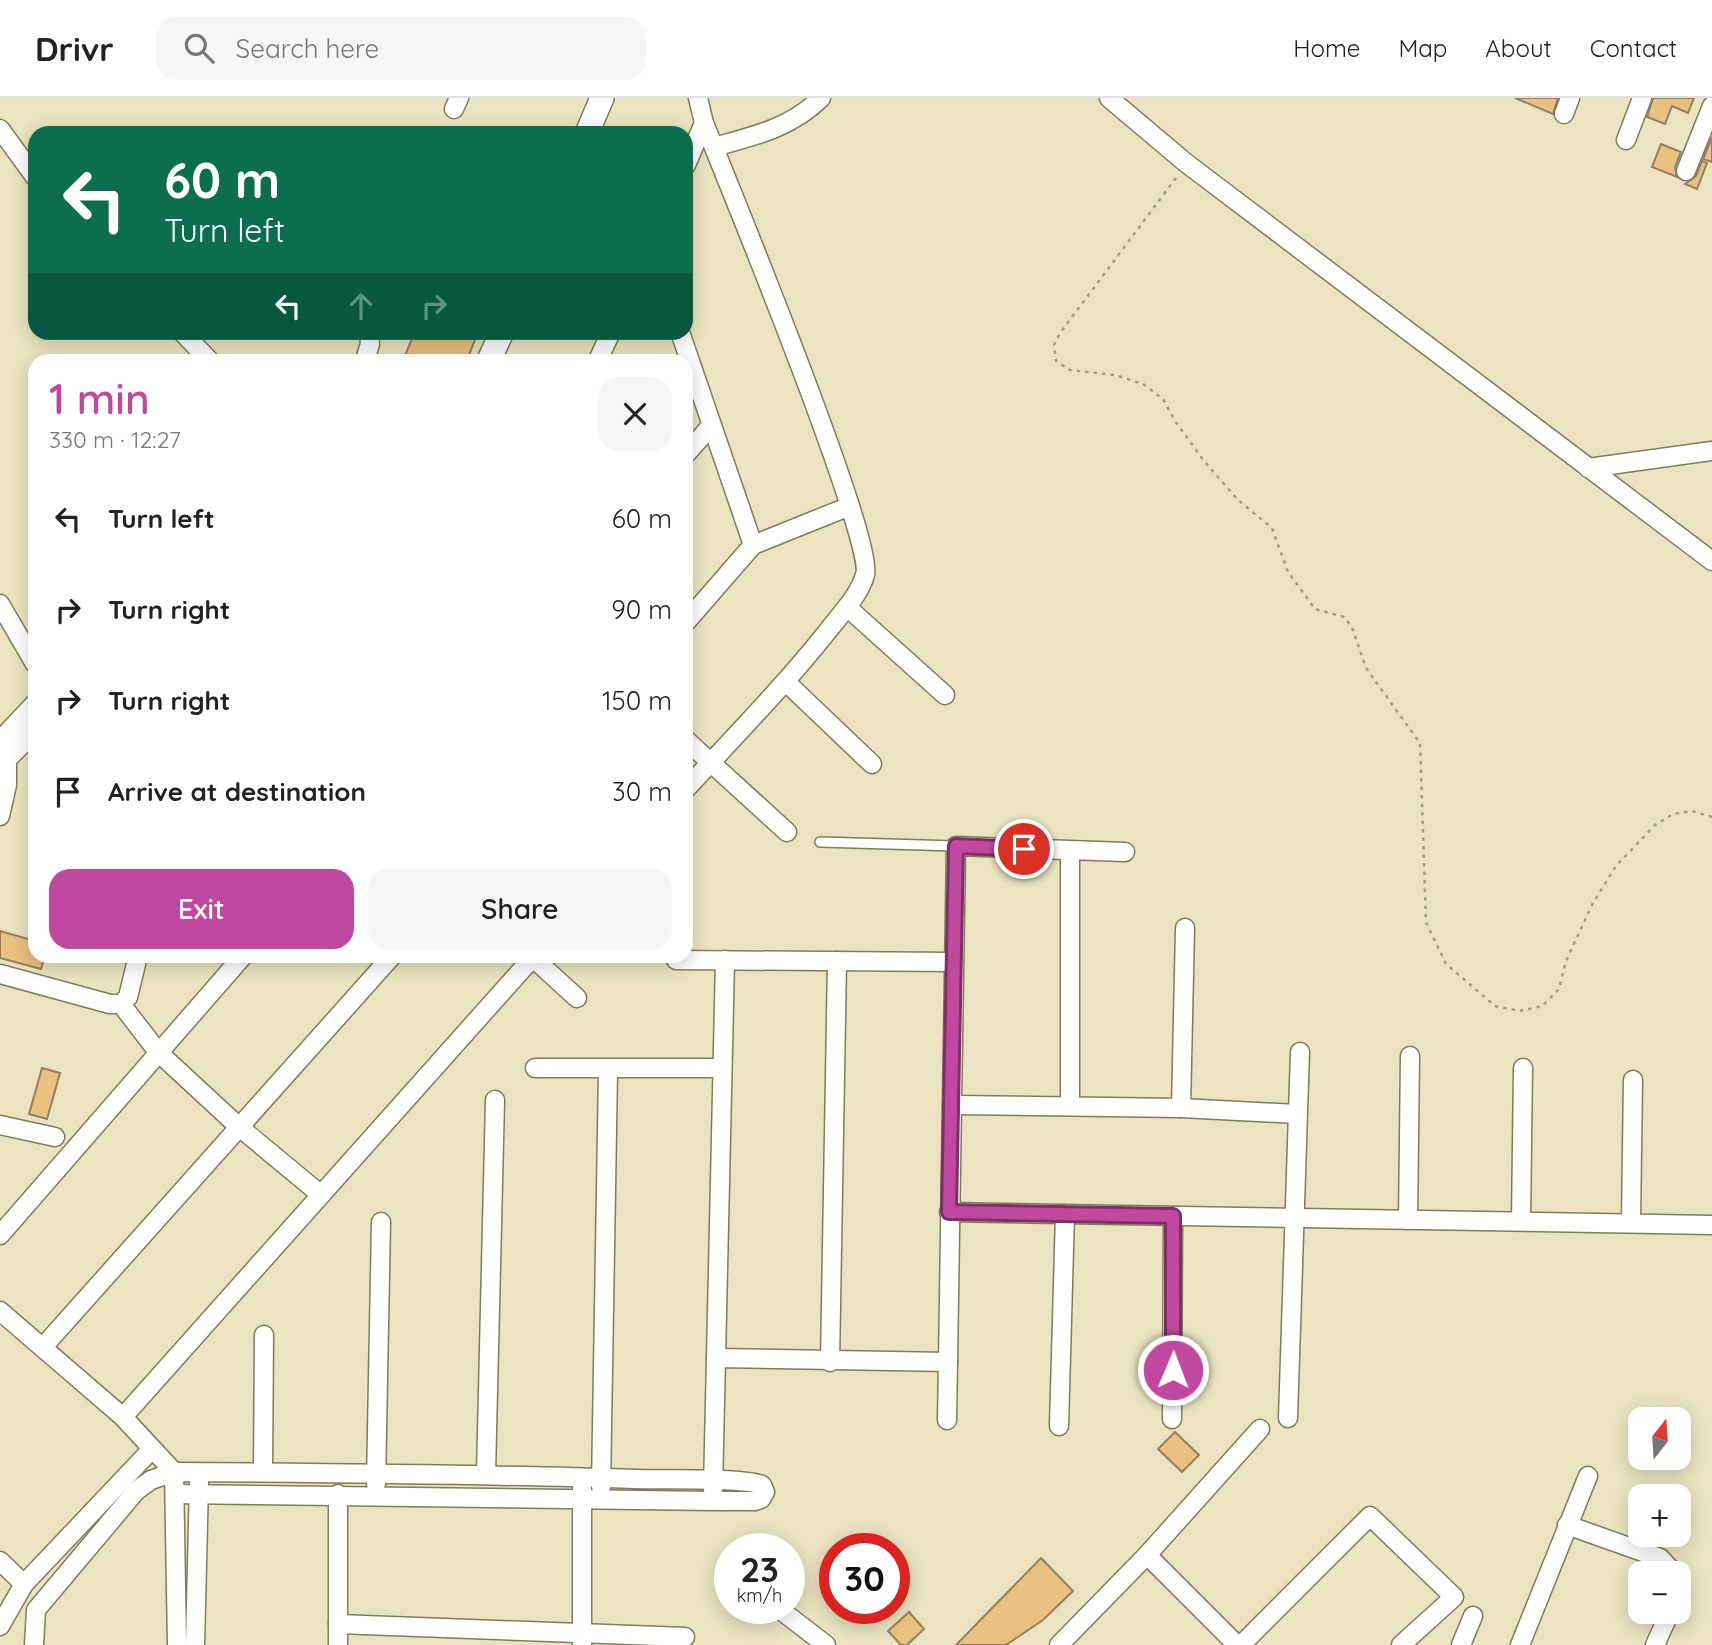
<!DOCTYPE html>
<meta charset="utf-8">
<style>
body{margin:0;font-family:Quicksand,sans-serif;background:#f6f6f6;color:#222;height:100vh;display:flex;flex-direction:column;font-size:26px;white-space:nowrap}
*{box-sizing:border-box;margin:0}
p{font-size:23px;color:#767676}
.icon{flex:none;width:38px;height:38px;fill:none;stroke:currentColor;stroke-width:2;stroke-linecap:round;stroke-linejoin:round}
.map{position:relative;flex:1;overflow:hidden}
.details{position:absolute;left:28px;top:256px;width:665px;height:609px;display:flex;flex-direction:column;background:#fff;border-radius:21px;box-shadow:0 4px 18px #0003}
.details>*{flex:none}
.top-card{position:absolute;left:28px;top:28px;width:665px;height:214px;border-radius:21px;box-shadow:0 4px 18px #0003;background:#0b6e4f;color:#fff;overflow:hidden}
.needle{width:46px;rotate:17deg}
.controls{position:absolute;left:1628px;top:1309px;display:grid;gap:14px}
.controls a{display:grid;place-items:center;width:63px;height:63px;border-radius:14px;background:#fff;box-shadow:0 4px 18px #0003;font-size:35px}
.speed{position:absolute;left:714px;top:1435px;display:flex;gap:14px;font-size:35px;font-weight:700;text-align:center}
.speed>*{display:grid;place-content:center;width:91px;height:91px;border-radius:50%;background:#fff;box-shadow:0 4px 18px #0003;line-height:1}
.speed small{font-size:18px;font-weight:400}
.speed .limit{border:10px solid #d22;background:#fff;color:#111}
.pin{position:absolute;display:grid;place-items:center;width:60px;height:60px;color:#fff;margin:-30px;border:4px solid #fff;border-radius:50%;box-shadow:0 2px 7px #0007}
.me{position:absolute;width:77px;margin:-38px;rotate:1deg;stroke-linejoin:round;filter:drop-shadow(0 0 5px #0008)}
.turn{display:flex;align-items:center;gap:24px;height:147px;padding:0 21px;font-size:32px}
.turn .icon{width:91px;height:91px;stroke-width:2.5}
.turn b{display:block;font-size:49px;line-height:60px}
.lanes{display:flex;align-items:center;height:66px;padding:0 21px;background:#0003;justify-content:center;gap:35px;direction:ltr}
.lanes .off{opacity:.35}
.round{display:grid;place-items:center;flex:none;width:74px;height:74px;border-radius:21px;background:#f6f6f6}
.head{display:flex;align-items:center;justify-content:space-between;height:119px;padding:0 21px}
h1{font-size:42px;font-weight:600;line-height:52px;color:#c0499f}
.cta{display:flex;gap:14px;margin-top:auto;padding:14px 21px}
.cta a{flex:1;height:80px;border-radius:21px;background:#c0499f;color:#fff;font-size:28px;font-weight:600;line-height:80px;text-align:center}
.cta a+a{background:#f6f6f6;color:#222}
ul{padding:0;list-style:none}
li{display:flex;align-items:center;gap:21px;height:91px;padding:0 21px}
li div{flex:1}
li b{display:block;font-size:26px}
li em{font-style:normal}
header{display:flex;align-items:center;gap:42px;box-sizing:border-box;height:98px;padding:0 35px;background:#fff;border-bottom:2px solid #e0e0e0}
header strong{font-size:33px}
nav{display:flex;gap:38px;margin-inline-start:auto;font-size:24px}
.search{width:490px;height:63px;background:#f6f6f6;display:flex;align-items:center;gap:18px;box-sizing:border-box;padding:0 24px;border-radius:21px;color:#767676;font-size:26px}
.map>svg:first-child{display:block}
.building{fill:#eac181;stroke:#947f61;stroke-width:2}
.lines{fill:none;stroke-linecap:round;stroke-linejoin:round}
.service-casing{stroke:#807c5a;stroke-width:12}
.minor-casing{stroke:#807c5a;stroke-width:21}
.tertiary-casing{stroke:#807c5a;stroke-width:26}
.path{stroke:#a29e82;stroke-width:2.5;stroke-dasharray:3.5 5;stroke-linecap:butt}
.service{stroke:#fff;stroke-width:9}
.minor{stroke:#fff;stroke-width:18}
.tertiary{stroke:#fff;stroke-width:23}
.route-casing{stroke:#7d2f67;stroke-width:18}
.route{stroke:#c0499f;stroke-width:12}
</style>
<header>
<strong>Drivr</strong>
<div class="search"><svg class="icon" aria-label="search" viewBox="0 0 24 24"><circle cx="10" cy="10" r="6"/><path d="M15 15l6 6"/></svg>Search here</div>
<nav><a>Home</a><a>Map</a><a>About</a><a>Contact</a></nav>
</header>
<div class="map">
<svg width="1712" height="1547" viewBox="0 0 1712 1547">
<rect width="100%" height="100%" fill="#eae5c0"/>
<g class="building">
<polygon points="1515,0 1558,0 1553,16"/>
<polygon points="1653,0 1694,0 1688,15 1672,8 1665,26 1647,19"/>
<polygon points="1712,39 1712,64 1703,61"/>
<polygon points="1661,46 1681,54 1675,69 1677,79 1652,69"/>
<polygon points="1702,63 1707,65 1697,91 1685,86 1696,78"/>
<polygon points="415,234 478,234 467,262 403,262"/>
<polygon points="0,833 35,843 35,858 45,858 41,871 0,860"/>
<polygon points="42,970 60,975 47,1021 29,1016"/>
<polygon points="1175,1334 1199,1357 1182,1374 1158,1351"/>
<polygon points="1041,1460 1073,1493 1043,1522 1006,1547 956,1547"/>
<polygon points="909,1514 924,1531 907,1547 901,1547 888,1533"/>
</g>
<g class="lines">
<g class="service-casing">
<polyline id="service" points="820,744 956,748"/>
</g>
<g class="minor-casing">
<g id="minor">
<polyline points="1109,0 1186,65 1712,463"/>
<polyline points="454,11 459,0"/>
<polyline points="1564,16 1570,0"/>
<polyline points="0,31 35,79"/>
<polyline points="1626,42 1642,0"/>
<path d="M 714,49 C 754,38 791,30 821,0"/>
<polyline points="686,67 704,25"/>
<polyline points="1686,73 1712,8"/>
<polyline points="182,234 209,262"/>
<polyline points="680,234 753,447"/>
<polyline points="365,262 370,246 369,234"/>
<polyline points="598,262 611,234"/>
<polyline points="686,356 710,329"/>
<polyline points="1588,370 1712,353"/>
<polyline points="0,506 35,566"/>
<polyline points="847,509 945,597"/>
<polyline points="686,524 753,447 850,408"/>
<polyline points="787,585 872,666"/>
<polyline points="686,642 787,734"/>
<path d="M 686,691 C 734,639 783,589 827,534 C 840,517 859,498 865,477 C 876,445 727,82 704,25 L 698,0"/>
<polyline points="0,718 7,687 7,651"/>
<polyline points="531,858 577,900"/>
<polyline points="676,862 954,864"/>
<polyline points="0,876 110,906 121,906 158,954 238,1028 320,1096"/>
<polyline points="121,906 128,899 138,858"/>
<polyline points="535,970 722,970"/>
<polyline points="952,1007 1181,1010 1297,1016"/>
<polyline points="1070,1008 1070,753"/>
<polyline points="1181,1010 1185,830"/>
<polyline points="0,1027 55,1039"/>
<polyline points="949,1114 1712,1127"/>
<polyline points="1408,1122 1410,958"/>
<polyline points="1521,1123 1523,970"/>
<polyline points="1631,1124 1633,982"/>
<polyline points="0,1137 243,858"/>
<polyline points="0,1213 123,1319 174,1374 177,1547"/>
<polyline points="43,1249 392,858"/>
<polyline points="716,1260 948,1264 947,1322"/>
<polyline points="830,1264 837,863"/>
<polyline points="948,1264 956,748 1125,754"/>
<polyline points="123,1319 534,858"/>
<polyline points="1288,1320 1300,954"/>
<polyline points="1172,1321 1173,1118"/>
<polyline points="1059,1328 1065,1116"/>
<polyline points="263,1373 264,1237"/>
<polyline points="486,1376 495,1002"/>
<polyline points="376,1386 381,1124"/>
<polyline points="601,1389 608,973"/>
<polyline points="713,1392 725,862"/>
<polyline points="338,1396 338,1547"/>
<polyline points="1567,1427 1660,1460 1674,1475"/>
<polyline points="1147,1457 1237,1547"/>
<polyline points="0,1463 24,1486"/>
<polyline points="778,1510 826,1547"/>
<polyline points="338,1526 685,1539"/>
<polyline points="0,1528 24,1486 152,1351"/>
<path d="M 34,1547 L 36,1512 L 136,1393 L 151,1382 L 174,1374 C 328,1375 481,1376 635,1381 C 661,1382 743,1379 762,1387 L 765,1394 L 761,1401 L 755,1403 L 713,1403 L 175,1396"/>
<polyline points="195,1547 199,1385"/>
<polyline points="582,1547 582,1390"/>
<polyline points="1059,1547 1147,1457 1260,1331"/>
<polyline points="1241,1547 1370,1418 1454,1499 1401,1547"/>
<polyline points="1461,1547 1473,1518"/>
<polyline points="1520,1547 1588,1378"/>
<polyline points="1655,1547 1670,1514"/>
</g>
</g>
<g class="tertiary-casing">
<g id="tertiary">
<polyline points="587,35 602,0"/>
<polyline points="489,262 502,234"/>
<polyline points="0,646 35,609"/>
<polyline points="0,665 25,640"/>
</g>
</g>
<polyline class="path" points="1176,80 1060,235 1054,247 1056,263 1070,272 1115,277 1143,286 1163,301 1175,323 1204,363 1238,402 1272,430 1288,474 1315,511 1344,519 1352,529 1366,570 1420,645 1426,824 1446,866 1495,908 1520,913 1542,908 1559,891 1566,863 1593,805 1616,768 1655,727 1673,716 1692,713 1712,719"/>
<use href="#service" class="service"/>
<use href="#minor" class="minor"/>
<use href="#tertiary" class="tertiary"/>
</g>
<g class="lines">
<g class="route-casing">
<polyline id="route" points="1024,751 956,748 949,1114 1173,1118 1173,1272"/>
</g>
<use href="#route" class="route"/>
</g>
</svg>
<div class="controls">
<a><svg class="needle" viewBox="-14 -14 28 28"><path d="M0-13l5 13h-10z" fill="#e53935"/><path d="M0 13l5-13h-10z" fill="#767676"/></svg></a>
<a>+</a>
<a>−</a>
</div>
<div class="speed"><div>23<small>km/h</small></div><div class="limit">30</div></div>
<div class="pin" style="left:1024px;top:751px;background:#d93025"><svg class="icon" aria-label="arrive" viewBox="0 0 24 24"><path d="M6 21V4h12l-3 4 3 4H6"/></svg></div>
<svg class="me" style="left:1173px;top:1272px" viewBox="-20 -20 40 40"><circle r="17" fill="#c0499f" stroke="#fff" stroke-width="3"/><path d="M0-11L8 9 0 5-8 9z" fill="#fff"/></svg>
<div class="top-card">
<div class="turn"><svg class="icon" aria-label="left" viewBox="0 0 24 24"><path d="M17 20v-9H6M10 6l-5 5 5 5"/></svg><div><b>60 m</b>Turn left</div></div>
<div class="lanes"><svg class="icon" aria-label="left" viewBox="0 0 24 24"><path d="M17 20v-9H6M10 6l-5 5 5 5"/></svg><svg class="icon off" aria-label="ahead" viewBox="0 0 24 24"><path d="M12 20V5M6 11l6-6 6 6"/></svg><svg class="icon off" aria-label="right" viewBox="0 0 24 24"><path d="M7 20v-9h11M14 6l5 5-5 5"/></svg></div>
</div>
<section class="details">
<div class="head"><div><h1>1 min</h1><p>330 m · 12:27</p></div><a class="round"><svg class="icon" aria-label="close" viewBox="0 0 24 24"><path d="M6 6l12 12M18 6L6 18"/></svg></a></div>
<ul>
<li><svg class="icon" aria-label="left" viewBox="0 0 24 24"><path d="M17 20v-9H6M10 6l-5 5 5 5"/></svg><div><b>Turn left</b></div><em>60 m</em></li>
<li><svg class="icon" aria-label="right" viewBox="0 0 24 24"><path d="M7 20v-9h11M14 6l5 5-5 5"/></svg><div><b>Turn right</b></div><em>90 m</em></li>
<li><svg class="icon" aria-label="right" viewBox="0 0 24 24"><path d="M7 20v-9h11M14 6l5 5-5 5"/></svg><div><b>Turn right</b></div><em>150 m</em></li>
<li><svg class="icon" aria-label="arrive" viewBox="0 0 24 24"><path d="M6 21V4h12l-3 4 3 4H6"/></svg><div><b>Arrive at destination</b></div><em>30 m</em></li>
</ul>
<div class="cta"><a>Exit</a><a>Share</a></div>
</section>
</div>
